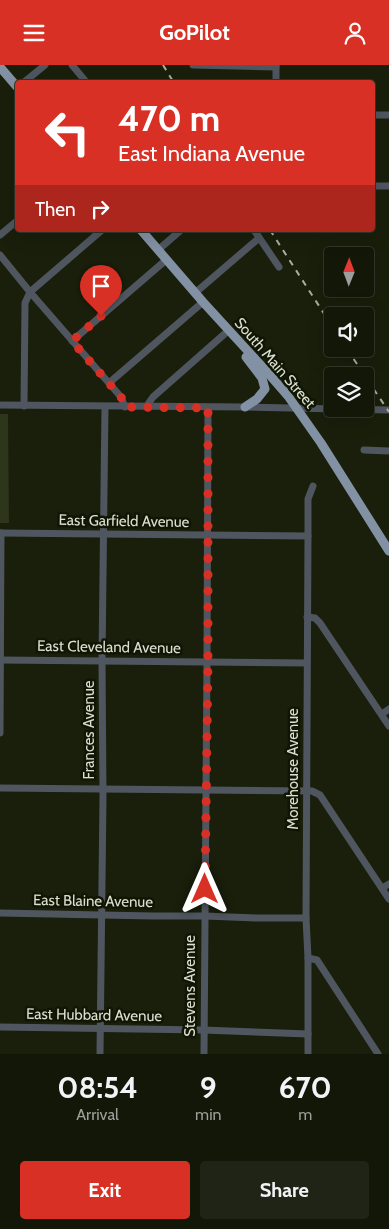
<!DOCTYPE html>
<style>
body{margin:0;font-family:Cabin,sans-serif;background:#202416;color:#f1f3f6;height:100vh;display:flex;flex-direction:column;font-size:19px;white-space:nowrap}
*{box-sizing:border-box;margin:0}
p{font-size:16px;color:#9d9f9c}
.icon{flex:none;width:28px;height:28px;fill:none;stroke:currentColor;stroke-width:2;stroke-linecap:round;stroke-linejoin:round}
.map{position:relative;height:989px;overflow:hidden}
.panel{display:flex;flex-direction:column;background:#131708;flex:1}
.panel>*{flex:none}
.hud{position:absolute;left:15px;top:15px;width:360px;height:152px;border-radius:5px;box-shadow:0 5px 20px #0002,0 0 0 1px #323629;background:#d93025;color:#fff;overflow:hidden}
.needle{width:32px;rotate:1deg}
.tools{position:absolute;left:324px;top:182px;display:grid;gap:10px}
.tools a{display:grid;place-items:center;width:50px;height:50px;border-radius:5px;background:#131708;box-shadow:0 5px 20px #0002,0 0 0 1px #323629;font-size:25px}
.pin{position:absolute;display:grid;place-items:center;width:42px;height:42px;color:#fff;margin:-51px -21px;border-radius:50% 50% 50% 0;rotate:-45deg;box-shadow:0 0 5px #0007}
.pin .icon{rotate:45deg}
.me{position:absolute;width:55px;margin:-28px;rotate:0deg;stroke-linejoin:round;filter:drop-shadow(0 0 4px #0008)}
.turn{display:flex;align-items:center;gap:18px;height:105px;padding:0 20px;font-size:22px}
.turn .icon{width:65px;height:65px;stroke-width:2.5}
.turn b{display:block;font-size:35px;line-height:42px}
.then{display:flex;align-items:center;height:48px;padding:0 20px;background:#0003;gap:10px;font-size:19px}
.eta{display:flex;justify-content:space-evenly;align-items:center;height:85px;text-align:center}
.eta b{font-size:30px;font-weight:700;line-height:35px}
.button{display:flex;gap:10px;margin-top:auto;padding:10px 20px}
.button a{flex:1;height:58px;border-radius:5px;background:#d93025;color:#fff;font-size:20px;font-weight:700;line-height:58px;text-align:center}
.button a+a{background:#202416;color:#f1f3f6}
header{display:flex;justify-content:space-between;align-items:center;height:65px;padding:0 20px;background:#d93025;color:#fff;font-size:22px;font-weight:700}
.map>svg:first-child{display:block}
.green{fill:#2d351b}
.lines{fill:none;stroke-linecap:round;stroke-linejoin:round}
.minor{stroke:#4f565f;stroke-width:7}
.major{stroke:#8291a3;stroke-width:9}
.rail{stroke:#aaaf9f;stroke-width:2;stroke-dasharray:6 6;stroke-linecap:butt}
.route{stroke:#d93025;stroke-width:9;stroke-dasharray:0 16.2}
.labels{text-anchor:middle;stroke-width:5;stroke-linejoin:round;paint-order:stroke}
.street-label{font-size:15px;fill:#dbe0d2;stroke:#101603}
</style>
<header><svg class="icon" aria-label="menu" viewBox="0 0 24 24"><path d="M4 6h16M4 12h16M4 18h16"/></svg>GoPilot<svg class="icon" aria-label="person" viewBox="0 0 24 24"><circle cx="12" cy="8" r="4"/><path d="M4 21q1-7 8-7t8 7"/></svg></header>
<div class="map">
<svg width="389" height="989" viewBox="0 0 389 989">
<rect width="100%" height="100%" fill="#191f0b"/>
<polygon class="green" points="0,349 8,349 9,458 0,458"/>
<g class="lines">
<g class="minor">
<polyline points="72,0 87,18"/>
<polyline points="193,0 276,2"/>
<polyline points="23,18 45,0"/>
<polyline points="276,18 276,0"/>
<polyline points="372,50 389,50"/>
<polyline points="372,121 389,121"/>
<polyline points="254,165 279,202"/>
<polyline points="0,170 18,155"/>
<polyline points="158,185 181,165"/>
<polyline points="0,190 30,227 121,332 125,342"/>
<polyline points="195,228 259,173"/>
<polyline points="72,276 166,195"/>
<polyline points="109,318 203,237"/>
<polyline points="0,340 245,342 389,345"/>
<polyline points="24,341 25,238 30,227 102,165"/>
<polyline points="146,342 153,332 229,265"/>
<polyline points="364,385 389,386"/>
<polyline points="0,468 308,471"/>
<polyline points="307,552 315,553 320,558 389,661"/>
<polyline points="0,595 307,598"/>
<polyline points="382,649 389,644"/>
<polyline points="0,668 1,468"/>
<polyline points="0,723 312,726 320,730 389,834"/>
<polyline points="382,823 389,819"/>
<polyline points="0,848 153,851 205,851 256,853 306,853"/>
<polyline points="308,893 317,895 378,989"/>
<polyline points="0,962 203,965 308,969"/>
<polyline points="100,989 103,731 102,595 105,342"/>
<polyline points="204,989 207,597 208,343"/>
<polyline points="308,989 308,893 306,853 308,471 308,434 313,421"/>
</g>
<g class="major">
<polyline points="0,2 18,23"/>
<polyline points="141,165 203,237 268,308 288,331 321,378 389,486"/>
<polyline points="245,342 257,334 265,324 262,313 246,292"/>
</g>
<g class="rail">
<polyline points="163,0 174,18"/>
<polyline points="270,165 332,261"/>
<polyline points="347,284 389,347"/>
</g>
</g>
<g class="lines">
<polyline class="route" points="101,251 72,276 121,332 126,342 208,343 208,597 205,824"/>
</g>
<g class="labels">
<g class="street-label">
<text transform="translate(275 298) rotate(49)" y="5">South Main Street</text>
<text transform="translate(124 456) rotate(1)" y="5">East Garfield Avenue</text>
<text transform="translate(109 582) rotate(1)" y="5">East Cleveland Avenue</text>
<text transform="translate(89 665) rotate(-90)" y="5">Frances Avenue</text>
<text transform="translate(293 704) rotate(-90)" y="5">Morehouse Avenue</text>
<text transform="translate(93 836) rotate(1)" y="5">East Blaine Avenue</text>
<text transform="translate(190 921) rotate(-90)" y="5">Stevens Avenue</text>
<text transform="translate(94 950) rotate(1)" y="5">East Hubbard Avenue</text>
</g>
</g>
</svg>
<div class="tools">
<a><svg class="needle" viewBox="-14 -14 28 28"><path d="M0-13l5 13h-10z" fill="#e53935"/><path d="M0 13l5-13h-10z" fill="#9d9f9c"/></svg></a>
<a><svg class="icon" aria-label="sound" viewBox="0 0 24 24"><path d="M4 9h4l5-4v14l-5-4H4zM17 9q2 3 0 6"/></svg></a>
<a><svg class="icon" aria-label="layers" viewBox="0 0 24 24"><path d="M12 4l9 5-9 5-9-5zM3 14l9 5 9-5"/></svg></a>
</div>
<div class="pin" style="left:101px;top:251px;background:#d93025"><svg class="icon" aria-label="arrive" viewBox="0 0 24 24"><path d="M6 21V4h12l-3 4 3 4H6"/></svg></div>
<svg class="me" style="left:205px;top:824px" viewBox="-20 -20 40 40"><path d="M0-17L14 15 0 8-14 15z" fill="#d93025" stroke="#fff" stroke-width="4"/></svg>
<div class="hud">
<div class="turn"><svg class="icon" aria-label="left" viewBox="0 0 24 24"><path d="M17 20v-9H6M10 6l-5 5 5 5"/></svg><div><b>470 m</b>East Indiana Avenue</div></div>
<div class="then">Then<svg class="icon" aria-label="right" viewBox="0 0 24 24"><path d="M7 20v-9h11M14 6l5 5-5 5"/></svg></div>
</div>
</div>
<section class="panel">
<div class="eta">
<div><b>08:54</b><p>Arrival</p></div>
<div><b>9</b><p>min</p></div>
<div><b>670</b><p>m</p></div>
</div>
<div class="button"><a>Exit</a><a>Share</a></div>
</section>
